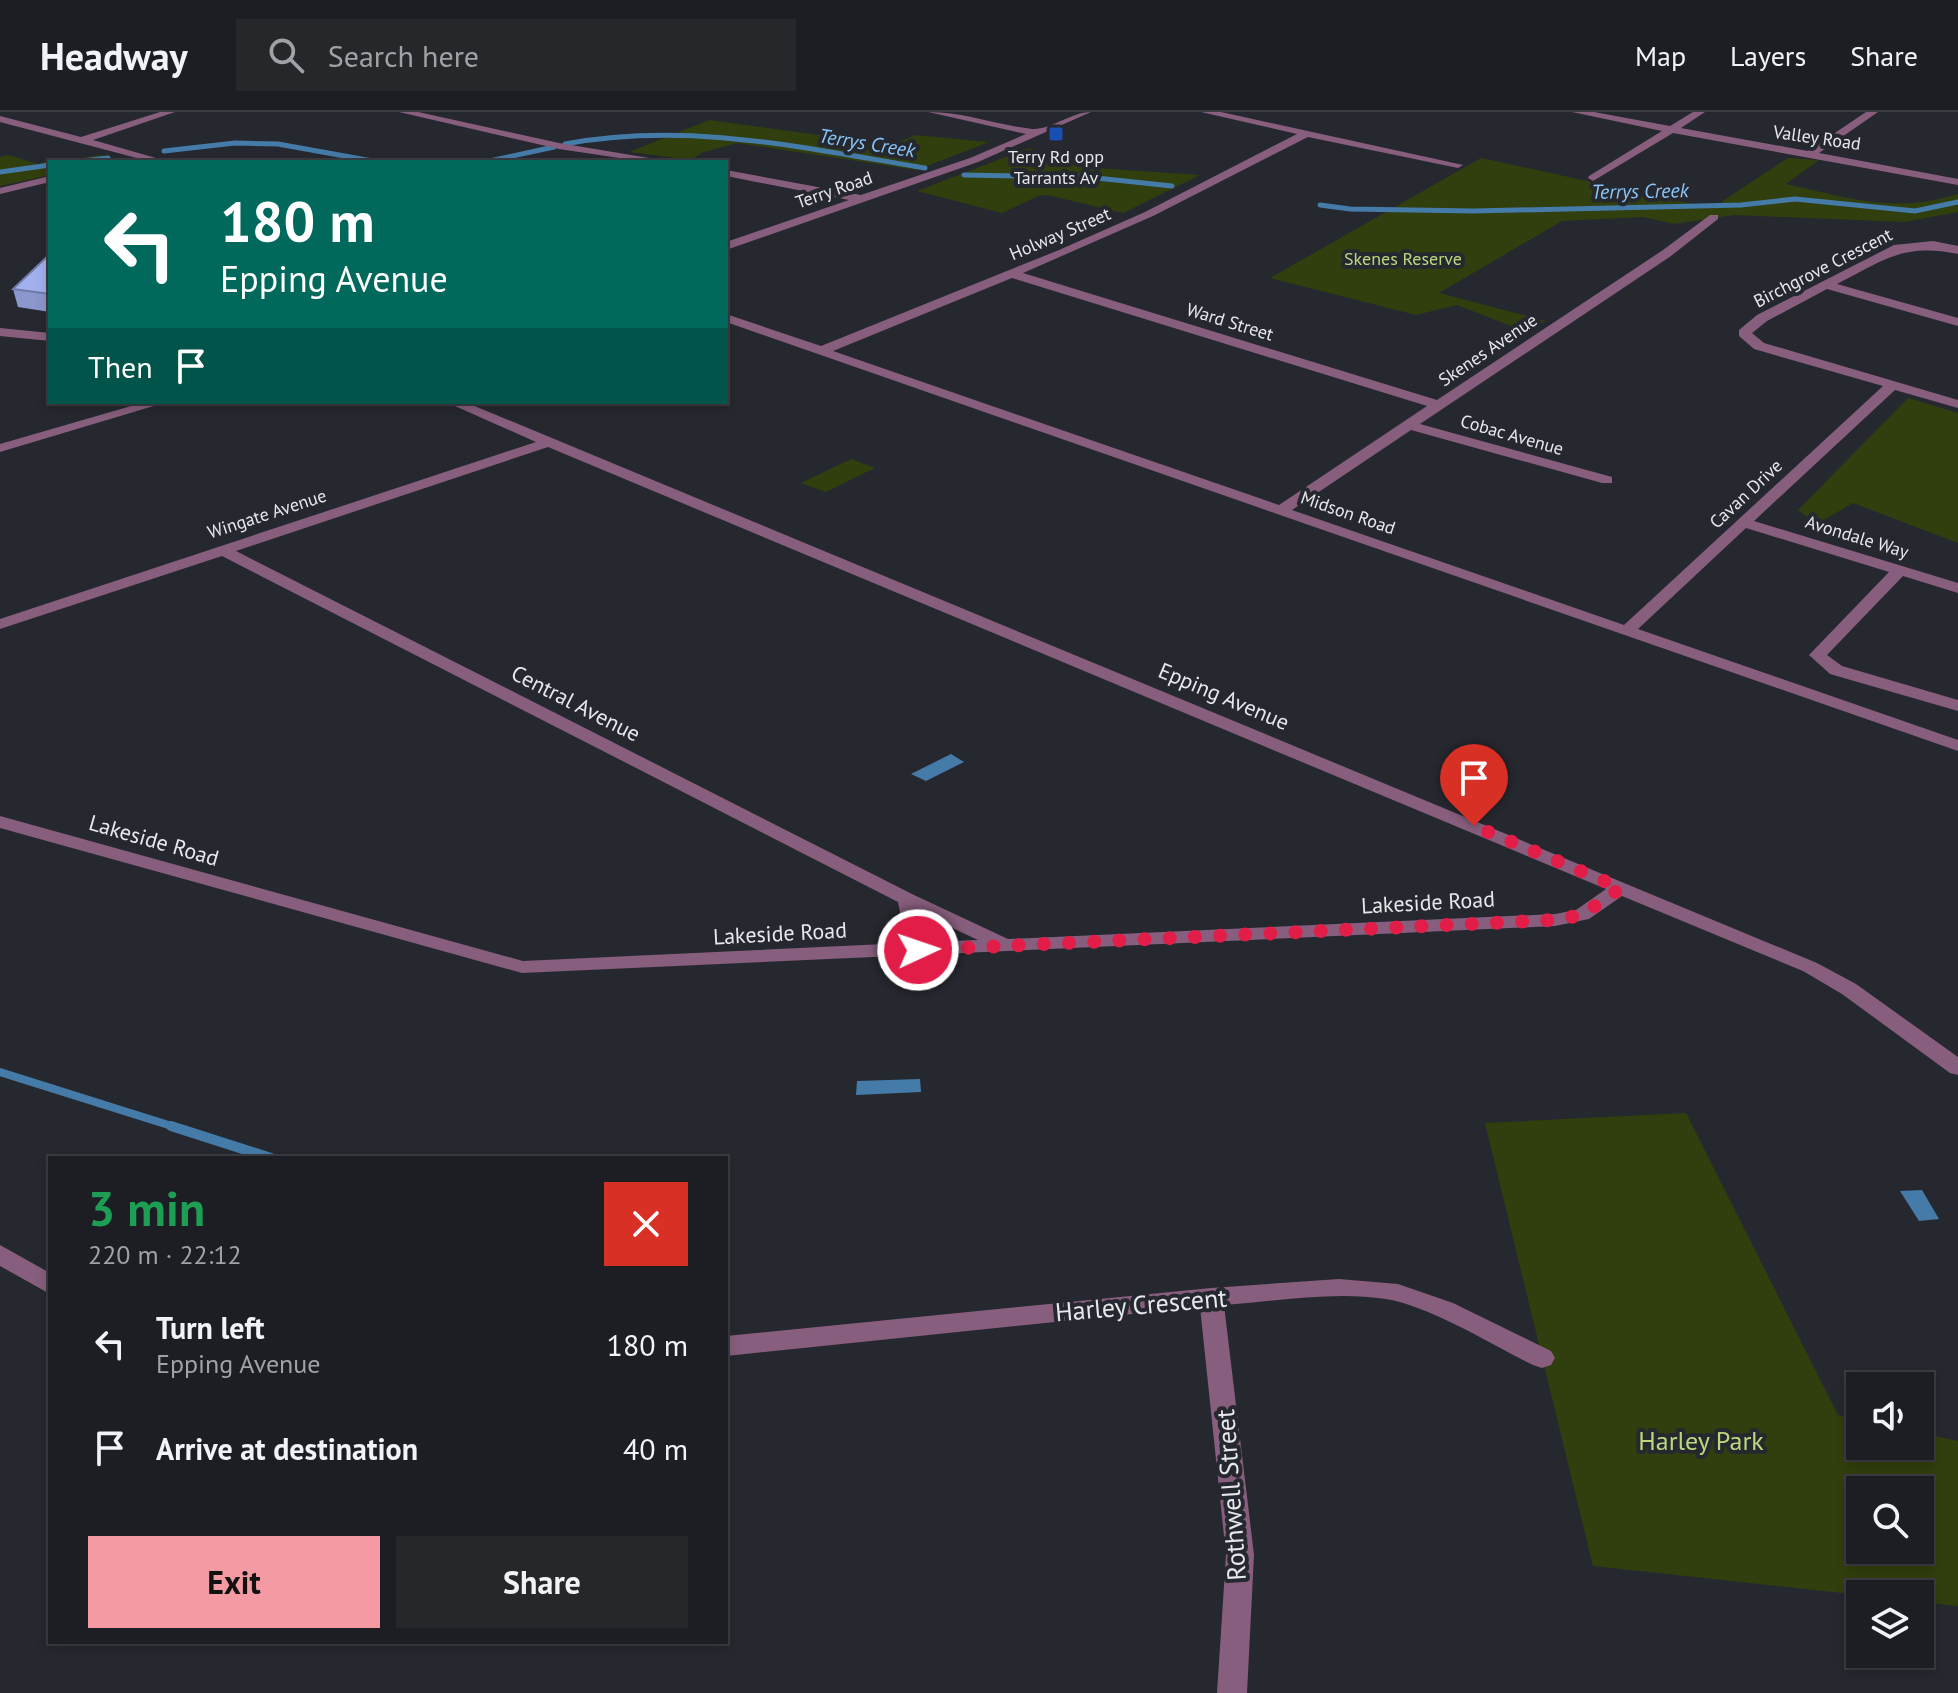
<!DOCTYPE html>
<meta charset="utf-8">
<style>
body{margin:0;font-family:"PT Sans",sans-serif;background:#25272b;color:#f1f3f6;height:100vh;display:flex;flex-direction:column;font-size:30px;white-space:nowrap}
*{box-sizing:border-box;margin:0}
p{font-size:26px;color:#a0a2a6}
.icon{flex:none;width:44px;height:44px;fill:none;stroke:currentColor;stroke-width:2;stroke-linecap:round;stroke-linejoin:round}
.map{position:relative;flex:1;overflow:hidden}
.sheet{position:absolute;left:48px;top:1044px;width:680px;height:488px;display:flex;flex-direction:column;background:#1c1e23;border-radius:0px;box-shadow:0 4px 12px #0003,0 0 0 2px #3a3c41}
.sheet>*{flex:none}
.hud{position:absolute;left:48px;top:48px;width:680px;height:244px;border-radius:0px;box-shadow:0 4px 12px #0003,0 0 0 2px #3a3c41;background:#00695c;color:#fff;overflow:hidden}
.tools{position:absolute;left:1846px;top:1260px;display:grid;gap:16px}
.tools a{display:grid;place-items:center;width:88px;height:88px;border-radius:0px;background:#1c1e23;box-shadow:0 4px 12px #0003,0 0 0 2px #3a3c41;font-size:40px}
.pin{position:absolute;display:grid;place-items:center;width:68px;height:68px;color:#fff;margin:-82px -34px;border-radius:50% 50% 50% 0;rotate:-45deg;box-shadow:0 0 8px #0007}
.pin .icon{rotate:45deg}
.me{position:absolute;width:88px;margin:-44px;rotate:87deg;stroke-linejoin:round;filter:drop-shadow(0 0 6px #0008)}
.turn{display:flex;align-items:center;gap:28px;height:168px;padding:0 40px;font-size:36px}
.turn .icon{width:104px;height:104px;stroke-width:2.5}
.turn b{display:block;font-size:56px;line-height:68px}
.then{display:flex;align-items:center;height:76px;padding:0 40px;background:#0003;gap:16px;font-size:30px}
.round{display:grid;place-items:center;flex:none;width:84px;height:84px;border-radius:0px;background:#25272b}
.overview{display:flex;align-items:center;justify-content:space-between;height:136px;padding:0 40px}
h1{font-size:48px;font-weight:600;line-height:60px;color:#1e9e55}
.action{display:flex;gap:16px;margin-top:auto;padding:16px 40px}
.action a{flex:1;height:92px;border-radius:0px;background:#f49aa2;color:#111;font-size:32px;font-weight:600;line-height:92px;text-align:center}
.action a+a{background:#25272b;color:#f1f3f6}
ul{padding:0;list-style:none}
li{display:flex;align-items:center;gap:24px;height:104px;padding:0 40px}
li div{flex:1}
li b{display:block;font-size:30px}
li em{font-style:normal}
header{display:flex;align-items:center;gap:48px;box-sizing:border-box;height:112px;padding:0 40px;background:#1c1e23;border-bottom:2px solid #3a3c41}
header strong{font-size:38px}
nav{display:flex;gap:44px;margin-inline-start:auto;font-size:28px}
.search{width:560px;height:72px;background:#25272b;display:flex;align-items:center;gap:20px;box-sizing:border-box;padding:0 28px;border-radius:0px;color:#a0a2a6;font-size:30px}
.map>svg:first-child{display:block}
.green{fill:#313e0d;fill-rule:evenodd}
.water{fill:#457ba8}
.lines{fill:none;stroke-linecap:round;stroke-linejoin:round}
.stream-far2{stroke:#457ba8;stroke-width:5}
.stream-far1{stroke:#457ba8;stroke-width:8}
.stream{stroke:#457ba8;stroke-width:10}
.minor{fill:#875e7d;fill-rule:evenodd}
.wall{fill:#8b97cd}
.building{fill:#a2b0ee;stroke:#717ba7;stroke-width:2}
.route{stroke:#e11d48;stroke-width:14;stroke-dasharray:0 25.2}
.transit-dot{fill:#1a4fb4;stroke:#26282f;stroke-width:3}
.labels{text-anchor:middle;stroke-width:8;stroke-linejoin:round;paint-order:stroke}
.far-street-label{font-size:18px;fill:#e7e8ed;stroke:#26282f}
.far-poi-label{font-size:18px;fill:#e7e8ed;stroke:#26282f}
.far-park-label{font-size:18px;fill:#bcd87e;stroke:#26282f}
.far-water-label{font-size:20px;font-style:italic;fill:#8bc7fb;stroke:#26282f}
.street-label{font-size:22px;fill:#e7e8ed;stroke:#26282f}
.near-street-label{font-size:26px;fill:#e7e8ed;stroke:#26282f}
.near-park-label{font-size:26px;fill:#bcd87e;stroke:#26282f}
</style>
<header>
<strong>Headway</strong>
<div class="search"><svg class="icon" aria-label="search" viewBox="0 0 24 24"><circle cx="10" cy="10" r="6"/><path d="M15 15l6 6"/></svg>Search here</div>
<nav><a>Map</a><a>Layers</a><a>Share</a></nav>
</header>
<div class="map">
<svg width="1958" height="1581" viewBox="0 0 1958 1581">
<rect width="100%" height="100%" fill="#26282f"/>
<g class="green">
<polygon points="709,8 892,33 915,23 989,30 917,58 737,31 701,41 691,48 629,40"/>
<polygon points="1029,36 1081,55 1200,63 1123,101 1047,83 1038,84 1002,101 917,79"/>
<polygon points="8,43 38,52 59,46 67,48 101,43 123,49 50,50 50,63 0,74 0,45"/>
<path d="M 1481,46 L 1712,96 L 1788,46 L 1819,48 L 1786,72 C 1850,86 1893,102 1958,82 L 1958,100 L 1904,110 L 1734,103 L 1674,112 L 1643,105 L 1562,109 L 1439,181 L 1546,209 L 1526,220 L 1457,193 L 1416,203 L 1270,166 Z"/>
<polygon points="1908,286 1958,301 1958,431 1853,391 1817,412 1798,398"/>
<polygon points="851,347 875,356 826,380 801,371"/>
<path d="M 1686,1001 L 1838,1303 L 1860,1308 L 1860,1334 L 1920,1334 L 1920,1321 L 1958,1329 L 1958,1494 L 1920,1490 L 1920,1482 L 1860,1483 L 1593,1454 L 1485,1011 ZM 1860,1378 L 1920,1378 L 1920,1438 L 1860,1438 Z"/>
</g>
<g class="water">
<polygon points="951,642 964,650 926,669 911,662"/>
<polygon points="920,967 921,980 856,983 857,969"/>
<polygon points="1922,1078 1939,1107 1919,1109 1900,1079"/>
</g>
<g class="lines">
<g class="stream-far2">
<path d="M 565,32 C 687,9 804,36 925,56"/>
<polyline points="164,39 235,31 278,32 378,50"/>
<polyline points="74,50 108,46"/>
<polyline points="485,50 554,35"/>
<polyline points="0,60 50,53"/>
<polyline points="964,63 1087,65 1172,74"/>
<polyline points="1320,93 1350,97 1474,99 1741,93 1795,87 1915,99 1958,90"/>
</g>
<polyline class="stream-far1" points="0,960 178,1016"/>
<polyline class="stream" points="171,1014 271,1046"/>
<g class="minor">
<polygon points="160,0 175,0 93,28 170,50 152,50 0,10 0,4 81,25"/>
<polygon points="399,0 418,0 559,31 673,50 646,50 559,37"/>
<path d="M 928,0 C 964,0 997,13 1032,17 C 1051,18 1071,0 1091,0 L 978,50 L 726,138 L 726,130 L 849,88 L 726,64 L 726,58 L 861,83 L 970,46 L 1026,22 Z"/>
<path d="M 1201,0 L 1221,0 L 1463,53 L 1458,56 L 1308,25 L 1153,104 L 1023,161 L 1437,288 L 1663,138 L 1710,103 L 1718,103 L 1718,107 L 1671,144 L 1420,312 L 1612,365 L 1612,371 L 1602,371 L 1411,318 L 1292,398 L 1624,513 L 1883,274 L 1754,237 L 1739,224 L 1739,218 L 1757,203 L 1894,133 L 1933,129 L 1958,134 L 1958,142 C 1903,131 1884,148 1837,172 L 1958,206 L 1958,214 L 1827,177 L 1767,209 L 1752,221 L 1764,231 L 1958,288 L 1958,296 L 1895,278 L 1754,409 L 1958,471 L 1958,481 L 1903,464 L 1827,543 L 1842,554 L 1958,588 L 1958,599 L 1830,562 L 1809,543 L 1889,460 L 1746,416 L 1638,517 L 1958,628 L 1958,639 L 726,210 L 726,202 L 821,234 L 1059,138 L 1145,100 L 1297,22 ZM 1012,166 L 1427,294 L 1279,393 L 833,239 Z"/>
<polygon points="1572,0 1594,0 1670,14 1693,0 1705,0 1681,16 1808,39 1866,0 1878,0 1819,41 1958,67 1958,73 1673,21 1593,69 1588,66 1589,64 1662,19"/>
<polygon points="50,64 50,70 0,82 0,76"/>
<polygon points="0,216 50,221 50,229 0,224"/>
<polygon points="145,290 167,290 0,340 0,332"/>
<path d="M 446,290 L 465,290 L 1817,851 L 1856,872 L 1958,945 L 1958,963 L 1950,961 L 1842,882 L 1803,859 L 1622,784 L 1589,807 L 1555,814 L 522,861 L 0,716 L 0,704 L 523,849 L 906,831 L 898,790 L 222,444 L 0,517 L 0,507 L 536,330 ZM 548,335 L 1606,777 L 1576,798 L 1555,802 L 1008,827 L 914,783 L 236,439 ZM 920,801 L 978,828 L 927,830 Z"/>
<polygon points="0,1133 50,1161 50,1182 0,1154"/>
<path d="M 1339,1167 L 1398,1172 L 1453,1191 L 1551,1239 L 1555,1246 L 1551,1253 L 1542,1256 L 1533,1253 C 1492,1233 1430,1194 1386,1187 C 1334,1179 1276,1189 1224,1193 L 1254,1443 L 1247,1581 L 1217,1581 L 1226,1443 L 1200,1195 L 726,1244 L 726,1224 L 1211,1176 Z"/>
</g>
</g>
<polygon class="wall" points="50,142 50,200 18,195 13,177"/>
<polygon class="building" points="50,142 50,182 13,177"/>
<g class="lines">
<polyline class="route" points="918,838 1555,808 1582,803 1621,776 1474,714"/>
</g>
<rect class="transit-dot" x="1048" y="14" width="16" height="16" rx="4"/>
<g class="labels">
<g class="far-street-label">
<text transform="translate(1817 26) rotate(8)" y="6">Valley Road</text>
<text transform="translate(834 78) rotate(-19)" y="6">Terry Road</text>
<text transform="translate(1060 122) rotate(-23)" y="6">Holway Street</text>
<text transform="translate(1823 156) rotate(-27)" y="6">Birchgrove Crescent</text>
<text transform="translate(1230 210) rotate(17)" y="6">Ward Street</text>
<text transform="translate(1488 238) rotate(-34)" y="6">Skenes Avenue</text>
<text transform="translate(1512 323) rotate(16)" y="6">Cobac Avenue</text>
<text transform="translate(1746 382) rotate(-43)" y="6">Cavan Drive</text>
<text transform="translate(1348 401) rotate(19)" y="6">Midson Road</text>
<text transform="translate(267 402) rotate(-18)" y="6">Wingate Avenue</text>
<text transform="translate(1857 425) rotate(17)" y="6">Avondale Way</text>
</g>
<g class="far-poi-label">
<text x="1056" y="51">Terry Rd opp<tspan x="1056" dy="21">Tarrants Av</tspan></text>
</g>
<g class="far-park-label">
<text x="1403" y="153">Skenes Reserve</text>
</g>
<g class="far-water-label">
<text transform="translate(867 31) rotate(9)" y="7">Terrys Creek</text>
<text transform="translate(1640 79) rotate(-1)" y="7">Terrys Creek</text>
</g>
<g class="street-label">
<text transform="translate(1224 584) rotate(23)" y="8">Epping Avenue</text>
<text transform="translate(576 591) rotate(27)" y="8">Central Avenue</text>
<text transform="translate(154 728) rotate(16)" y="8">Lakeside Road</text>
<text transform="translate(1428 790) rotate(-3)" y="8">Lakeside Road</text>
<text transform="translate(780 821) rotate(-3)" y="8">Lakeside Road</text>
</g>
<g class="near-street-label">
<text transform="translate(1141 1193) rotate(-5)" y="9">Harley Crescent</text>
<text transform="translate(1231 1383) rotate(-94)" y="9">Rothwell Street</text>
</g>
<g class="near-park-label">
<text x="1701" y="1338">Harley Park</text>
</g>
</g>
</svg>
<div class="tools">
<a><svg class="icon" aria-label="sound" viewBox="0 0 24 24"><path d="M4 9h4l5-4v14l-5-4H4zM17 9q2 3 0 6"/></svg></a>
<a><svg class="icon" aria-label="search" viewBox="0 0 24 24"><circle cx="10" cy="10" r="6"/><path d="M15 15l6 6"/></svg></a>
<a><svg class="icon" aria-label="layers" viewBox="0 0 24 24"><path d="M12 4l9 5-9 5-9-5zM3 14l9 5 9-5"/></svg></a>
</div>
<div class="pin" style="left:1474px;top:714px;background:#d93025"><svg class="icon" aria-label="arrive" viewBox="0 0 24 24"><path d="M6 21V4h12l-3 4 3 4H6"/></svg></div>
<svg class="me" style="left:918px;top:838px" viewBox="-20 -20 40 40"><circle r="17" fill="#e11d48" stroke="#fff" stroke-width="3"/><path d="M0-11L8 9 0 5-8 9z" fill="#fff"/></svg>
<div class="hud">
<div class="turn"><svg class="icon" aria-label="left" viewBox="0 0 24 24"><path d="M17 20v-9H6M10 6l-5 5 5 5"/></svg><div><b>180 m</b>Epping Avenue</div></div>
<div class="then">Then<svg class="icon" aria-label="arrive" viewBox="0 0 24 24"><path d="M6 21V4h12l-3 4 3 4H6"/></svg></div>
</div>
<section class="sheet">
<div class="overview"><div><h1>3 min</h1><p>220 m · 22:12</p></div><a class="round" style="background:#d93025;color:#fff"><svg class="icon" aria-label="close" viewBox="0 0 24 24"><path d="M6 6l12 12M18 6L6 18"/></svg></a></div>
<ul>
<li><svg class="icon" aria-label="left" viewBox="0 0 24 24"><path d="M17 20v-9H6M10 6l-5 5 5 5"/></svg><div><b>Turn left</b><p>Epping Avenue</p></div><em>180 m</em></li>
<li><svg class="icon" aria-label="arrive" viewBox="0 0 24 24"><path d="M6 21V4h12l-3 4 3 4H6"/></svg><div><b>Arrive at destination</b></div><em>40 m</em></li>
</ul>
<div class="action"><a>Exit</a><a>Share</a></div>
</section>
</div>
